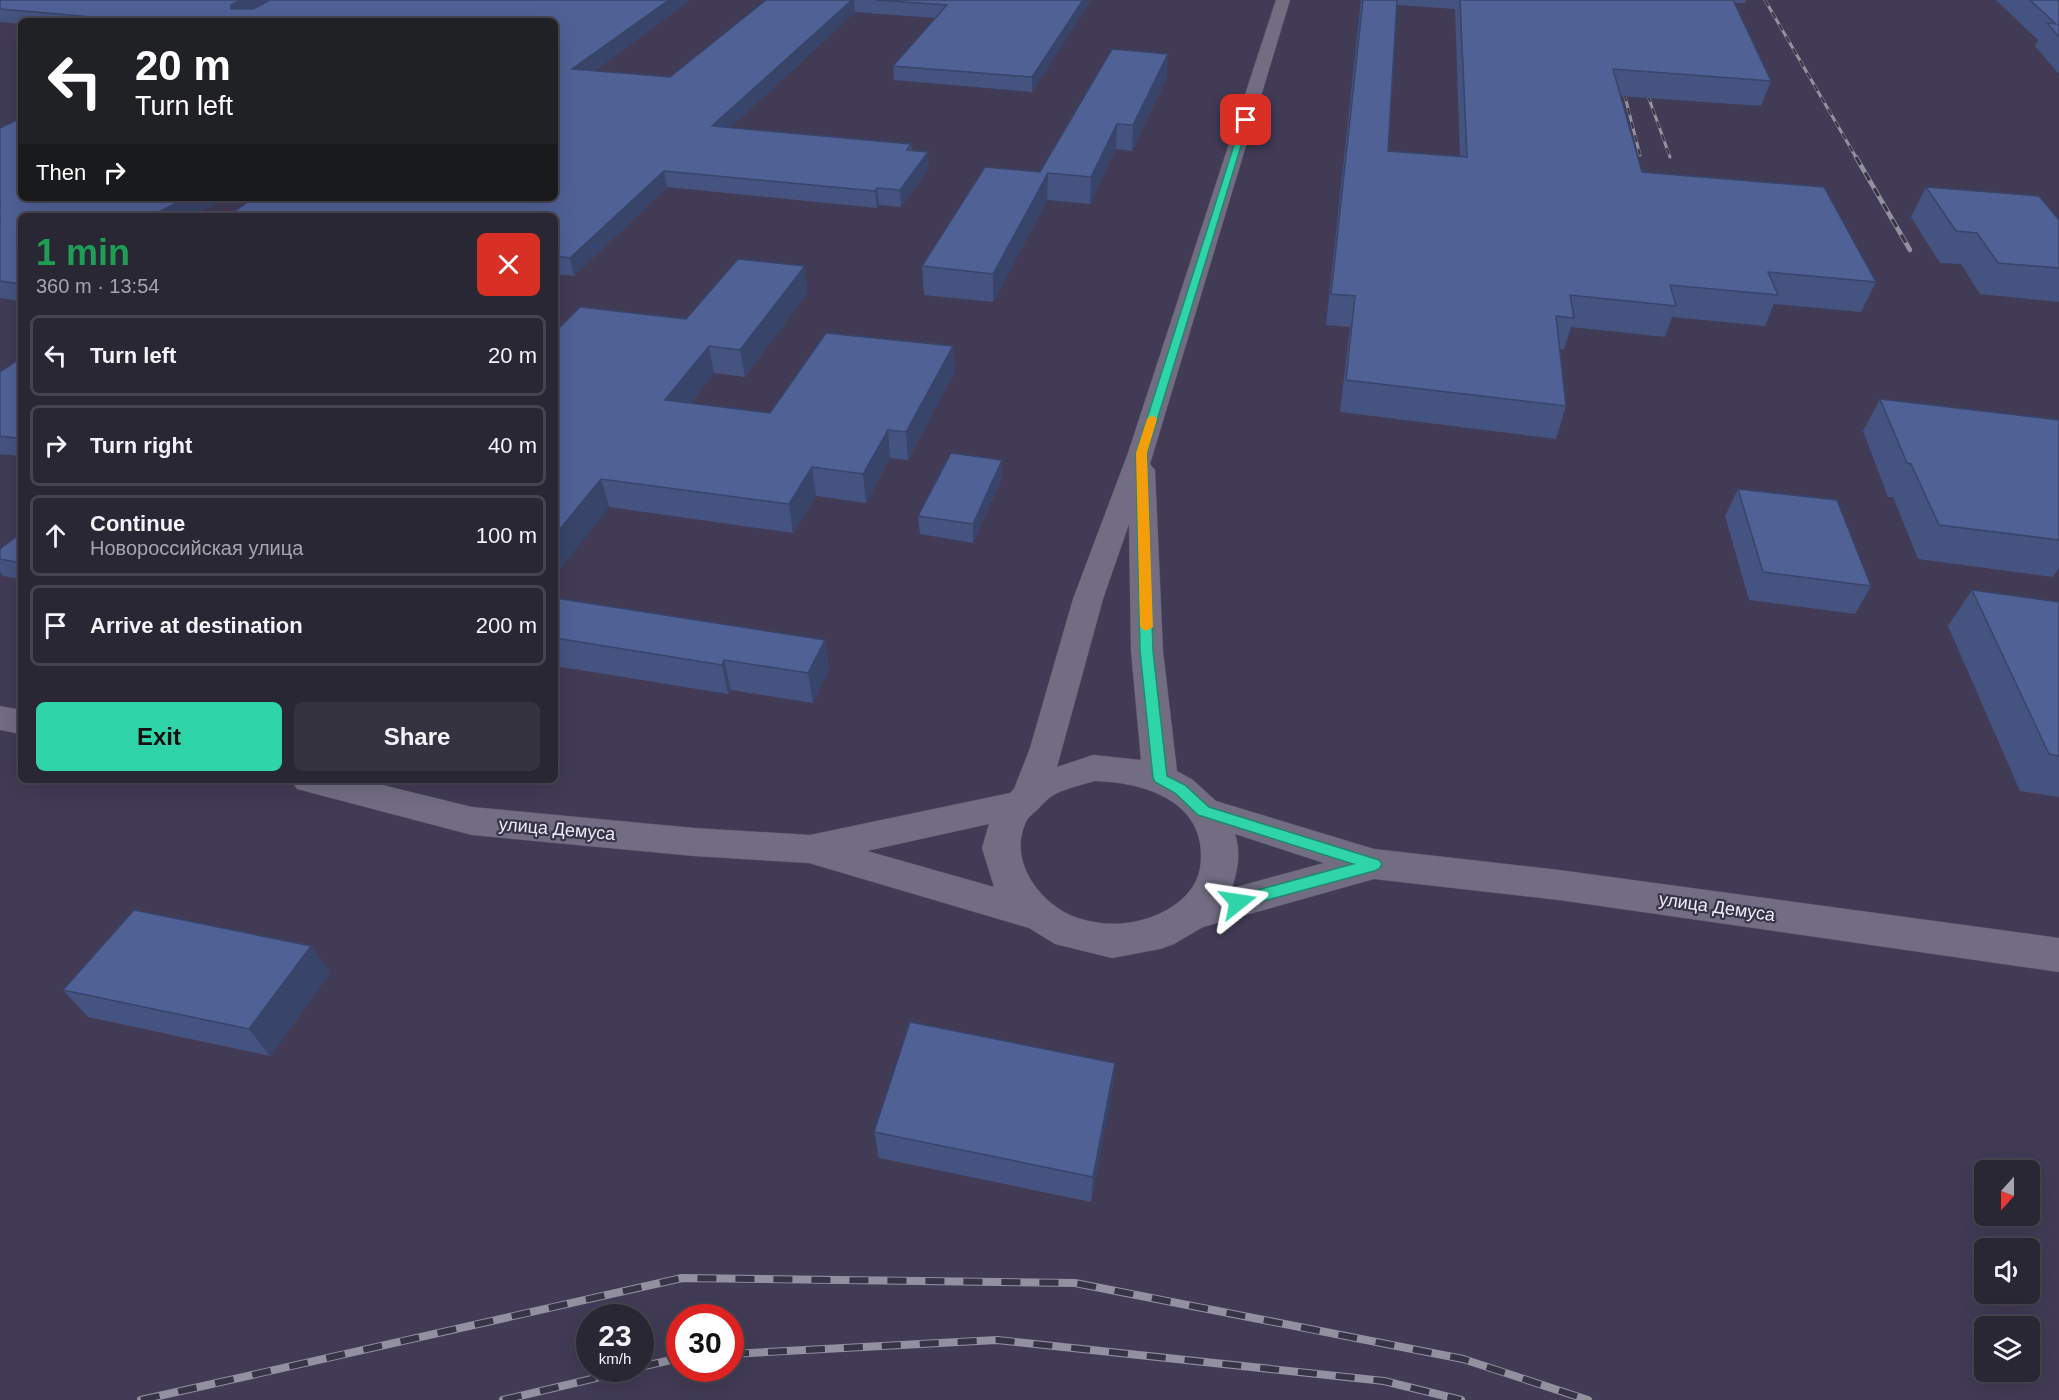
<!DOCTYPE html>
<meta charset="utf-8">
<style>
body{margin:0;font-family:Helvetica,sans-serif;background:#363341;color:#f1f3f6;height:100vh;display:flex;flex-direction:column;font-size:22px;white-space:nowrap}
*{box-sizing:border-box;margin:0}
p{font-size:20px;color:#a5a5ad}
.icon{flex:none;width:33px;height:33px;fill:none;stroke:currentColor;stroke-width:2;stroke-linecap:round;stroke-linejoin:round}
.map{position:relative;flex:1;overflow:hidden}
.side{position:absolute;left:18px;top:213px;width:540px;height:570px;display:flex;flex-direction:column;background:#2a2735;border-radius:9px;box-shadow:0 6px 24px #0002,0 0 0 2px #464450}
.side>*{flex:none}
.top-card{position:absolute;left:18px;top:18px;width:540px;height:183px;border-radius:9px;box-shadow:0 6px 24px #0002,0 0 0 2px #464450;background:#202124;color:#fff;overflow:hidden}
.needle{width:39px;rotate:201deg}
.controls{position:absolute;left:1974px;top:1160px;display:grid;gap:12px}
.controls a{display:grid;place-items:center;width:66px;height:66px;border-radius:9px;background:#2a2735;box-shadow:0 6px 24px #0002,0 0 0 2px #464450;font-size:30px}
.speed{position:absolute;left:576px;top:1304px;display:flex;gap:12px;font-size:30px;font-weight:700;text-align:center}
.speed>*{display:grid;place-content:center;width:78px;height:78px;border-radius:50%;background:#2a2735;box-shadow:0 6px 24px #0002,0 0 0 2px #464450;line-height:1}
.speed small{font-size:15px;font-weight:400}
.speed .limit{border:9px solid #d22;background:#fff;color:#111}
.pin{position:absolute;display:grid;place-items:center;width:51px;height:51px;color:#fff;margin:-26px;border-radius:12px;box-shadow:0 3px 9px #0006}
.me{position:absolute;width:66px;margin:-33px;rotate:75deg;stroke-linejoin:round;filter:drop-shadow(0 0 4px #0008)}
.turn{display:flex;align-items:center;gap:21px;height:126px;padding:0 18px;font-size:27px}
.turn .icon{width:78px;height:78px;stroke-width:2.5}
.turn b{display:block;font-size:42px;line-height:51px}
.then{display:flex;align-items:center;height:57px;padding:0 18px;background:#0003;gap:12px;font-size:22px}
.round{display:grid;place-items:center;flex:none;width:63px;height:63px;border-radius:9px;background:#363341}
.overview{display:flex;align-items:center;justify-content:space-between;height:102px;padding:0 18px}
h1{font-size:36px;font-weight:600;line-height:45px;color:#1e9e55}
.cta{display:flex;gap:12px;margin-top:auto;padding:12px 18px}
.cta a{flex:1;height:69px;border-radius:9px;background:#30d4a9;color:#111;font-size:24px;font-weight:600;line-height:69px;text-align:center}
.cta a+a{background:#363341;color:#f1f3f6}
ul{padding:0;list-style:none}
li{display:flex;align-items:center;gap:18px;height:81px;margin:0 12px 9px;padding:0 6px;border:3px solid #464450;border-radius:9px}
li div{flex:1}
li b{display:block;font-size:22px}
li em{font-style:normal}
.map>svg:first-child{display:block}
.built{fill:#413b55;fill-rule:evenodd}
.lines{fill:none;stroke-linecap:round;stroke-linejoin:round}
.minor-casing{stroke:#565262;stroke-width:1}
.minor{fill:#726d83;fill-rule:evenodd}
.rail-far2-casing{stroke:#9390a0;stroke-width:3}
.rail-far1-casing{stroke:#9390a0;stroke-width:4.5}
.rail-casing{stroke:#9390a0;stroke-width:8}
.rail-far2{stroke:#383447;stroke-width:2;stroke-dasharray:7;stroke-linecap:butt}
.rail-far1{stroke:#383447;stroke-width:3;stroke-dasharray:9;stroke-linecap:butt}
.rail{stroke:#383447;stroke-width:6;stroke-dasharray:19;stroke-linecap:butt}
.wall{fill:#455381;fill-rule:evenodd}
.shaded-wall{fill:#384469}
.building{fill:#506196;stroke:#384469;stroke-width:1.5}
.route{fill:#30d4a9;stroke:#1f8a6e;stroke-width:1.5}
.slow{fill:#f59e0b}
.labels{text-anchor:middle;stroke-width:4.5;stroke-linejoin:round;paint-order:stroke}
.street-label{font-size:18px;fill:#f0edfa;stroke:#383447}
</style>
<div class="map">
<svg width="2059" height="1400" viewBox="0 0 2059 1400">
<rect width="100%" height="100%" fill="#383447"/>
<path class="built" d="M 0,0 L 2059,0 L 2059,1400 L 0,1400 ZM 21,21 L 555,21 L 555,198 L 21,198 ZM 21,216 L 555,216 L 555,780 L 21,780 ZM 1984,1170 L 2030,1170 L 2030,1215 L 1984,1215 ZM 1984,1248 L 2030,1248 L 2030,1293 L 1984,1293 ZM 590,1317 L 640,1317 L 640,1368 L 590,1368 ZM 680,1317 L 730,1317 L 730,1368 L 680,1368 ZM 1984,1326 L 2030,1326 L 2030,1371 L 1984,1371 Z"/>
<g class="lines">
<g class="minor-casing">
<g id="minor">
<path d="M 1276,0 L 1290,0 L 1150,464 L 1155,470 L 1163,651 L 1177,771 L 1193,780 L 1216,801 L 1374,849 L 1559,870 L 2059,938 L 2059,972 L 1559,900 L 1374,879 L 1203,927 L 1174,944 L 1160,949 L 1112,958 L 1055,944 L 1029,928 L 809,863 L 694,856 L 472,835 L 297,789 L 291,780 L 362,780 L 472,807 L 694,828 L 810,835 L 1010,793 L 1014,789 L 1030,748 L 1073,599 L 1128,453 ZM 1129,524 L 1131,651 L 1141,760 L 1093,755 L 1057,767 L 1103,599 ZM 1095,781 C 1140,782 1202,799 1201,856 C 1201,874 1195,888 1181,900 C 1154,923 1113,930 1078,918 C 1041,906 1007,861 1026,822 C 1028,817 1034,813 1038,809 C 1042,805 1047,799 1052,796 C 1063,789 1081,785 1095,781 ZM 989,824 L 982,848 L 994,887 L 867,851 ZM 1235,834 L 1324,863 L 1232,888 C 1238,869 1241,853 1235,834 Z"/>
<polygon points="0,706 21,710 21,734 0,730"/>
</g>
</g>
<use href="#minor" class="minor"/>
<g class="rail-far2-casing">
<g id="rail-far2">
<polyline points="1765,0 1857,159"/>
<polyline points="1621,81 1640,155"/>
<polyline points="1643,82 1670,157"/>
</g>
</g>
<g class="rail-far1-casing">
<polyline id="rail-far1" points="1856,157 1910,250"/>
</g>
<g class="rail-casing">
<g id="rail">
<polyline points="730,1354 997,1340 1384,1381 1461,1400"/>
<polyline points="640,1367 680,1358"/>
<polyline points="141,1400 682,1278 1075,1283 1463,1359 1588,1400"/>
<polyline points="503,1400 638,1368"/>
</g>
</g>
<use href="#rail-far2" class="rail-far2"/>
<use href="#rail-far1" class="rail-far1"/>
<use href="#rail" class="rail"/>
</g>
<g class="wall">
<polygon points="0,0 690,0 594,71 670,77 766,0 1091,0 1032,92 894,80 893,66 935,18 855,12 730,128 911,144 912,151 929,168 901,207 879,205 877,208 667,187 574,276 555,274 555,216 247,203 244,198 555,198 555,21 21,21 21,24 0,22"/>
<path d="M 1361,0 L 1746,0 L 1745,3 L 1735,3 L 1771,81 L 1761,106 L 1620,96 L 1642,172 L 1876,282 L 1861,312 L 1774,304 L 1765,326 L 1672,317 L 1665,337 L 1571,327 L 1564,349 L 1560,349 L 1566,406 L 1556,439 L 1340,412 L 1350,327 L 1326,325 ZM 1397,5 L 1455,9 L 1460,157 L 1388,151 Z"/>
<polygon points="1996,0 2059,0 2059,74 2035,46 2038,40"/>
<polygon points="1167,77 1132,151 1116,149 1090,204 1047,200 993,302 924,295 922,266 1040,172"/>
<polygon points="0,128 21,198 225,198 192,216 21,216 21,301 0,298"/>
<polygon points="1926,187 2059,220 2059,302 1980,294 1961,264 1940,263 1911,217"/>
<polygon points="808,292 745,377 714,373 691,403 770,413 953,346 954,373 908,460 890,458 866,503 816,496 793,533 609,507 555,332 686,319"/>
<polygon points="21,358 21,456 0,454 0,372"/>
<polygon points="1880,399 2059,420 2059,568 2053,577 1918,559 1893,497 1888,497 1863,431"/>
<polygon points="1002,460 1002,478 973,543 920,534 918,516"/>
<polygon points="1738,489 1871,586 1855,614 1749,600 1725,516"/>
<polygon points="21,533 21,579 3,576 0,572 0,549"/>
<polygon points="1972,590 2059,602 2059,797 2020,791 1948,626"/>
<polygon points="555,598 825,640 829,669 813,703 731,690 728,694 555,666"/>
<polygon points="311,946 330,973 270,1056 88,1017 63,990"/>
<polygon points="1115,1063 1112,1089 1091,1202 879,1158 874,1132"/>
</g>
<g class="shaded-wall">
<polygon points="241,0 272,0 237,19 231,9 231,5"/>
<polygon points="669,0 690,0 576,84 572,69"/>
<polygon points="852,0 854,0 855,12 715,142 712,126"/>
<polygon points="1083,0 1091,0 1032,92 1032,77"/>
<polygon points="1168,54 1167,77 1132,151 1133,125"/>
<polygon points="1117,124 1116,149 1090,204 1091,177"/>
<polygon points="928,152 929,168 901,207 900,190"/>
<polygon points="664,171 667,187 574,276 570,258"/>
<polygon points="1048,173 1047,200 993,302 993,274"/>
<polygon points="877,188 879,205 877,208 875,191"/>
<polygon points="186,198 225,198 192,216 151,216"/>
<polygon points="805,266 808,292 745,377 740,350"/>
<polygon points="709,346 714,373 672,428 665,400"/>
<polygon points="953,346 954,373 908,460 906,432"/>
<polygon points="888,430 890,458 866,503 863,474"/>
<polygon points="21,435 21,444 17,438"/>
<polygon points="1002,460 1002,478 973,543 973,524"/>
<polygon points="812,467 816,496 793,533 789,504"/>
<polygon points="601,479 609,507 555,576 555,535"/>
<polygon points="825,640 829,669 813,703 808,673"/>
<polygon points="724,660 731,690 728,694 722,665"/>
<polygon points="311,946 330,973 270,1056 249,1029"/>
<polygon points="1115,1063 1112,1089 1091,1202 1093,1177"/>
</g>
<g class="building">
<polygon points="0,0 241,0 231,5 231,9 253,9 270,0 669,0 572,69 670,77 766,0 852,0 712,126 911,144 907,150 928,152 900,190 877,188 875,191 664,171 570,258 555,256 555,216 228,216 249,201 248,198 555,198 555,21 112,21 117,19 0,9"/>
<polygon points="875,0 1083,0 1032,77 893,66 947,5"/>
<polygon points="1363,0 1397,0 1388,151 1467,157 1460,0 1733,0 1771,81 1613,69 1642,172 1824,187 1876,282 1768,272 1778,295 1670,285 1676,306 1570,295 1574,318 1556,316 1566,406 1346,380 1355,296 1331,294"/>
<polygon points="2030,0 2059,0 2059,37 2047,23 2056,24"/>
<polygon points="1112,49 1168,54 1133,125 1117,124 1091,177 1048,173 993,274 922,266 985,167 1040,172"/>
<polygon points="21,118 21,198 186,198 151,216 21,216 21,284 0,281 0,128"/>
<polygon points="1926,187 2039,196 2059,220 2059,268 1998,263 1977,233 1956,231"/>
<polygon points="738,259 805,266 740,350 709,346 665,400 770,413 826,333 953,346 906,432 888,430 863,474 812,467 789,504 601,479 555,535 555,332 580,307 686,319"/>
<polygon points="21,358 21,435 17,438 0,436 0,372"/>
<polygon points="1880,399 2059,420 2059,540 1939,525 1911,464 1907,463"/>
<polygon points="951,453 1002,460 973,524 918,516"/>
<polygon points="1738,489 1837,500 1871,586 1763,572"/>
<polygon points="21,533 21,563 0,559 0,549"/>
<polygon points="1972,590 2059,602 2059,756 2049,754"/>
<polygon points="555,598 825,640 808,673 724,660 722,665 555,638"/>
<polygon points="134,910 311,946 249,1029 63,990"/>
<polygon points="910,1022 1115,1063 1093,1177 874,1132"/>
</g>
<polygon class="route" points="1246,118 1249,120 1147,453 1153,651 1167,776 1185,785 1209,807 1379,860 1382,864 1379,869 1374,871 1238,908 1232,906 1230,902 1232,897 1353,864 1198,815 1175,793 1155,782 1153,778 1140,651 1136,453 1242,120"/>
<polygon class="slow" points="1152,415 1157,419 1147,453 1153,627 1146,631 1140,627 1136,453 1147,419"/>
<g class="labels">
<g class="street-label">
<text transform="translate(557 829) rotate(5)" y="6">улица Демуса</text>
<text transform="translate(1717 907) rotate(8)" y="6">улица Демуса</text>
</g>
</g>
</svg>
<div class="controls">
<a><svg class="needle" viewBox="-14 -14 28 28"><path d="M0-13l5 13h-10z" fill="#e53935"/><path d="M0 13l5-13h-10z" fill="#a5a5ad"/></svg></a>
<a><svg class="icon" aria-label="sound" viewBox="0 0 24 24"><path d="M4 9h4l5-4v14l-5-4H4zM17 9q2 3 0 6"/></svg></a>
<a><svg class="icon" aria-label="layers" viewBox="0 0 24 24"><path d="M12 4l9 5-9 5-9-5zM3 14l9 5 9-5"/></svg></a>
</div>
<div class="speed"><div>23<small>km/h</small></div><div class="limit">30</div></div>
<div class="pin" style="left:1246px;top:120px;background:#d93025"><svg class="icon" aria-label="arrive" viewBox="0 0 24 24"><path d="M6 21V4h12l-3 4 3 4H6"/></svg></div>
<svg class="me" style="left:1238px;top:902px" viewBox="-20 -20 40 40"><path d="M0-17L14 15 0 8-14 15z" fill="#30d4a9" stroke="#fff" stroke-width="4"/></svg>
<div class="top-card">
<div class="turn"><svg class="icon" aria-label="left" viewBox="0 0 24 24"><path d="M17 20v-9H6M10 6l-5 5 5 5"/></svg><div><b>20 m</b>Turn left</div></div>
<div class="then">Then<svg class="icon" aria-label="right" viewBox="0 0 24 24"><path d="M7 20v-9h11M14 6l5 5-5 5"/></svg></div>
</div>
<section class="side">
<div class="overview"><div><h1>1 min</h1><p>360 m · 13:54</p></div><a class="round" style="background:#d93025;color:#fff"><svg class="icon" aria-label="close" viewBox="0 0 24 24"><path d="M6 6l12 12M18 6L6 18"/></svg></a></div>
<ul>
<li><svg class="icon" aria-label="left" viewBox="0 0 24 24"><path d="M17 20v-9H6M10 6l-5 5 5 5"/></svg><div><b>Turn left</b></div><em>20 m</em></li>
<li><svg class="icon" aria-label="right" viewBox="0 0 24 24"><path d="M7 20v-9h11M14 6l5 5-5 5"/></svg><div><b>Turn right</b></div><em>40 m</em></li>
<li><svg class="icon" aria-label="ahead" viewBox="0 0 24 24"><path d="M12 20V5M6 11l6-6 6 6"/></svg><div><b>Continue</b><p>Новороссийская улица</p></div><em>100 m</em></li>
<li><svg class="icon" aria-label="arrive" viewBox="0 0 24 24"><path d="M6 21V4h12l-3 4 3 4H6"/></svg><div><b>Arrive at destination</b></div><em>200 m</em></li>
</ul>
<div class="cta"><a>Exit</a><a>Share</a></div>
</section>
</div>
